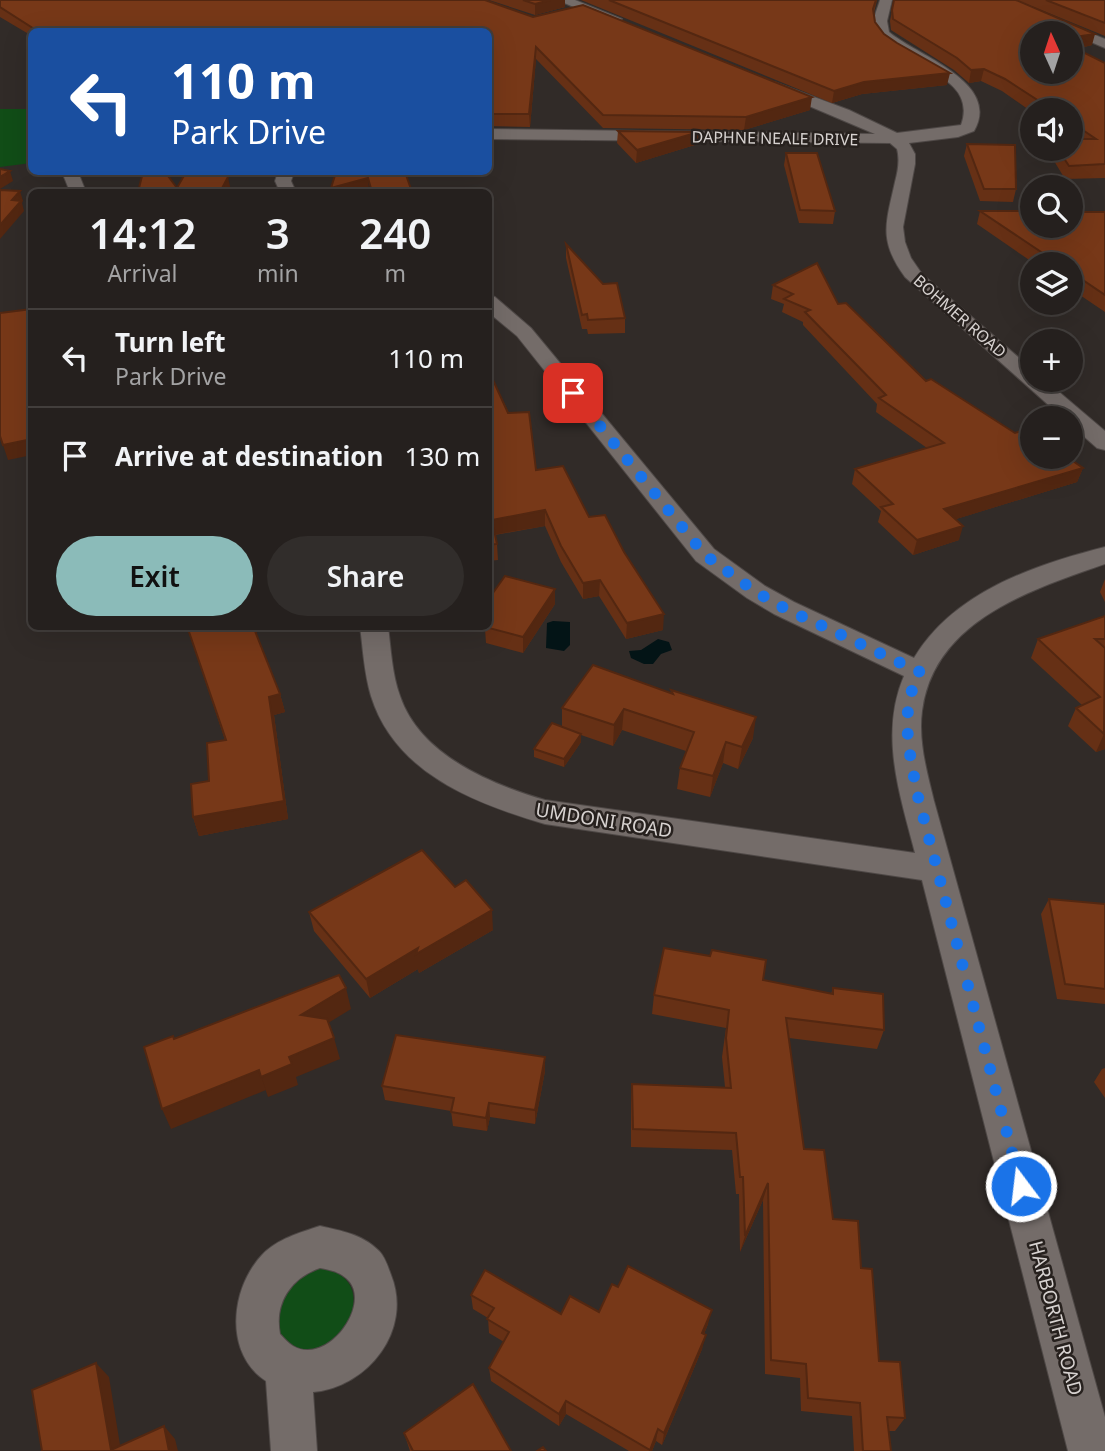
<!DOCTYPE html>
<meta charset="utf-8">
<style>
body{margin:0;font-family:"Noto Sans",sans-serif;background:#312d2b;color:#f1f3f6;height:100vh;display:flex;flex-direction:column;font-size:26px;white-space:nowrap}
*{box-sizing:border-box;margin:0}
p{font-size:23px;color:#a3a3a4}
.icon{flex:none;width:38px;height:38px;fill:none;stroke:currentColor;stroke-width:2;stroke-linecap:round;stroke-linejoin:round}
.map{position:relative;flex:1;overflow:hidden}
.details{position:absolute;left:28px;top:189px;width:464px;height:441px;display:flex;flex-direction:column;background:#25201e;border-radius:10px;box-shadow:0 7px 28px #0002,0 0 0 2px #423e3c}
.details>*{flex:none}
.top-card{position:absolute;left:28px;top:28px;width:464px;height:147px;border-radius:10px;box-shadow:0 7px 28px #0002,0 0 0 2px #423e3c;background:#1a4fa0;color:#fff;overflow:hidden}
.needle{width:46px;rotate:357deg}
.buttons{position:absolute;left:1020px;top:21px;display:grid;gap:14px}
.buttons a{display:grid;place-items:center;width:63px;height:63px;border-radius:50%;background:#25201e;box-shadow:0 7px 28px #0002,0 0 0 2px #423e3c;font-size:35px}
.pin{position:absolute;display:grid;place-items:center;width:60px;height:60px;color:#fff;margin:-30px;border-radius:14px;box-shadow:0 4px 10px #0006}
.me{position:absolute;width:77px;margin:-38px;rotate:345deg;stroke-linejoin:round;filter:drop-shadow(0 0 5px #0008)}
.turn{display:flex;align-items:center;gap:24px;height:147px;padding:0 28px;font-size:32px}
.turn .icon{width:91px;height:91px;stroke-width:2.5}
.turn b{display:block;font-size:49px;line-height:60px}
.eta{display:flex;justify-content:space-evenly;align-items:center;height:119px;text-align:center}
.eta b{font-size:42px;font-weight:600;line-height:49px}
.action{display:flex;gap:14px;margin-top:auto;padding:14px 28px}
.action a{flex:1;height:80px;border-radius:42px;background:#8bbbb9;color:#111;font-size:28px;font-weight:600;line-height:80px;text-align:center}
.action a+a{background:#312d2b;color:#f1f3f6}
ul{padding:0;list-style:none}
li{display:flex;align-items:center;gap:21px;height:98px;padding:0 28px;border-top:2px solid #423e3c}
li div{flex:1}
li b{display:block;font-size:26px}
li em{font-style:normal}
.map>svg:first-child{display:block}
.green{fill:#114d17}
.water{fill:#031416}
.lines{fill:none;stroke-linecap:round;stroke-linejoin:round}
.street-casing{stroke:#4e4846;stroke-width:2}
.street{fill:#746c69;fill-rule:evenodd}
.wall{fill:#663015}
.shaded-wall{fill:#532711}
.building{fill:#773818;stroke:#532711;stroke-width:2}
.route{stroke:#1a73e8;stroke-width:12;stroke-dasharray:0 21.6}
.labels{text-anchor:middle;stroke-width:5;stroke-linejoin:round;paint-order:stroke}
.far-street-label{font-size:16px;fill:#d7d2d0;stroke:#27211e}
.street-label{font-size:19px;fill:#d7d2d0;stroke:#27211e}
</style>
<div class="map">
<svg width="1105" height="1451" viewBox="0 0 1105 1451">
<rect width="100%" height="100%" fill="#312b28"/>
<g class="green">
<polygon points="0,109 31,109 31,163 0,167"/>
<path d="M 325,1267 C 362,1281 356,1303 346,1334 L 307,1355 L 283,1345 C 280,1334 272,1320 272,1308 C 271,1288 309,1268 325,1267 Z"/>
</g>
<g class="water">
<polygon points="553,621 570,622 570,645 564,651 546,648 547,623"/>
<polygon points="658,639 669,642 672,650 661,654 653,664 644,664 631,658 629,651 641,650"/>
</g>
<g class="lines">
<g class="street-casing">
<g id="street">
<polygon points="557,0 575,0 622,19 615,23 610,22"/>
<path d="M 880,0 L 892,0 L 887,21 L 889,32 C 917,56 1002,82 974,131 L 958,137 L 909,143 L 915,154 L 915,164 L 903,227 L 905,242 L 911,258 L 922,274 L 1032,369 L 1032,380 L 1045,380 L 1105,431 L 1105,450 L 1097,448 L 1071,425 L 1071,418 L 1063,418 L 905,277 C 878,240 886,223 895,182 C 898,171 900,160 897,149 L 890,143 L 488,139 L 488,129 L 875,134 L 769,89 L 767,86 L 769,83 L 774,82 L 849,110 L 897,133 L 961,125 C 981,70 888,66 875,32 C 871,22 877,10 880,0 Z"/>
<polygon points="992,0 1009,0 1105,39 1105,48"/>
<polygon points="62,172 78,172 86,192 70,192"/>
<polygon points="278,172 294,172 291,181 296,192 280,192 275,181"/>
<path d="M 488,295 L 495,297 L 531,328 L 714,549 L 765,586 L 794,602 L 914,658 C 954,592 1034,565 1105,547 L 1105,564 C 1031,590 934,620 922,711 C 918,741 927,772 934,801 L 1105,1417 L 1105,1451 L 1068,1451 L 922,880 L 545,824 C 474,803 395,773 371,696 C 364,673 363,649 360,626 L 388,626 C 391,650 392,674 400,696 C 420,755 490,784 545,800 L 915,853 C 900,795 879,734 904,676 L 774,614 L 747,598 L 696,561 L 517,336 L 488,312 Z"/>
<path d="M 320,1226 C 342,1231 362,1234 379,1251 C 385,1257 388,1267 391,1275 C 413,1330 368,1387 313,1392 L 317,1451 L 271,1451 L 266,1381 C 224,1354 230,1289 262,1255 C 277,1239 299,1233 320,1226 ZM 320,1268 C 331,1270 341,1272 349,1281 C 371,1306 327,1366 293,1346 C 288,1343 284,1338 280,1334 C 274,1303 291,1278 320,1268 Z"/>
</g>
</g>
<use href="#street" class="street"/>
</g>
<g class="wall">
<polygon points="0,0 533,17 810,110 744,130 603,128 536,59 530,127 488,126 488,32 32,32 32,36 0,17"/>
<polygon points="489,0 565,0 565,7 535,15"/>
<polygon points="581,0 877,0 874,12 875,22 884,34 947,85 862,94 832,103"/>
<polygon points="894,0 1105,0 1105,36 1024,3 1092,45 1084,47 1082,52 1105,63 1105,178 1065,179 1048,151 1048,149 1071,149 1073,139 1071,138 1071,110 1032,110 1032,112 1002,91 981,81 969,83 954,70 891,30 890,21"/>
<polygon points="618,131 699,132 698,144 636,163 617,143"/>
<polygon points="967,144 1016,189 1013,202 980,201 964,156"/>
<polygon points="786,153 835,211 833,224 799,223 784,165"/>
<polygon points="980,211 1105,212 1105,312 1071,289 1071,264 1035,264 977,224"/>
<polygon points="566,244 625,318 625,333 588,334 587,329 582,329 566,258"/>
<polygon points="773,285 838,304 926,381 1015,433 1083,468 1077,482 956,519 959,540 913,555 878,522 881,511 852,484 855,469 927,448 876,412 877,404 803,325 803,322 782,312 784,304 771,299"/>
<polygon points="488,369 536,470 589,517 663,630 626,639 599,596 583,599 561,562 545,526 495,535 497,544 498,560 488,561"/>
<polygon points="1105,579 1105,602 1100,592"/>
<polygon points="555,604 523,653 486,643 485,629 480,628 480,626 488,626 488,615"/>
<polygon points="1105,616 1105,749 1096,752 1068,726 1076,708 1082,705 1031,658 1038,639"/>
<polygon points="187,626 256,634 280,694 285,712 274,715 288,819 199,836 193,817 209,781 225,740"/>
<polygon points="671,690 753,738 738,769 723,763 710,797 677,789 680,768 686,751 622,730 613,746 581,735 581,742 564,767 534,757 534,749 562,726 562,708 671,693"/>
<polygon points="1049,899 1105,904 1105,1004 1057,999 1041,914"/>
<polygon points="309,912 493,930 419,973 418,969 370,998 314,931"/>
<polygon points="763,980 831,994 833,988 884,1030 877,1049 789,1038 804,1149 833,1219 861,1268 879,1361 905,1418 895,1431 888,1431 891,1451 854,1451 852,1416 801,1411 800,1378 765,1374 763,1200 740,1252 739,1194 736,1194 732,1150 631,1147 631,1102 632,1084 725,1087 722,1057 726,1028 652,1014 654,995"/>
<polygon points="1105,1068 1105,1098 1094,1082 1102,1069"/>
<polygon points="545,1071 535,1124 490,1117 487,1131 453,1126 451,1111 385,1100 382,1086"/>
<polygon points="471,1295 561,1314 599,1312 708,1324 704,1334 702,1349 662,1445 656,1441 652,1451 629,1451 566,1414 559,1426 491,1381 489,1368 504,1342 489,1333 488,1318 473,1309"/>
<polygon points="404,1433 511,1451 410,1451"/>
</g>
<g class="shaded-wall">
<polygon points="550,0 565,0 565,7 535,15 535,4"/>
<polygon points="1095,34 1092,45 1084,47 1082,53 1071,55 1071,44 1075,37"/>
<polygon points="536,47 536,59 530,127 529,114"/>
<polygon points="984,69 981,81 969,83 971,70"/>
<polygon points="950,73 947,85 862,94 832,103 834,91 864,82"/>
<polygon points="812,97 810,110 744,130 746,117"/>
<polygon points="699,132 698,144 636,163 637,150"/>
<polygon points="10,171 13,181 0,189 0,177"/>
<polygon points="228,177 231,191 230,192 220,192"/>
<polygon points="368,178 369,190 358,192 332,192 331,188"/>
<polygon points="20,191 23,201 22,203 24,211 0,239 0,225 12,200"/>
<polygon points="32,439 32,455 8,460 3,445"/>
<polygon points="1083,468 1077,482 940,524 944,509"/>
<polygon points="545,510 545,526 492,535 492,520"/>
<polygon points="963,526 959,540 913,555 917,540"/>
<polygon points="600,580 599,596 583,599 583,583"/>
<polygon points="555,589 555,604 523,653 523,637"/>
<polygon points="664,614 663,630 626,639 627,623"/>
<polygon points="252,626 260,626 255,637"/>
<polygon points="280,694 285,712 274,715 288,819 199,836 193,817 269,697"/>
<polygon points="624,709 622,730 613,746 614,725"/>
<polygon points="756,717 753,738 738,769 742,747"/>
<polygon points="1105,733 1105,749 1096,752 1104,734"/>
<polygon points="581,734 581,742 564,767 564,759"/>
<polygon points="726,742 723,763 710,797 713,776"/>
<polygon points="492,910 493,930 419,973 418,969 370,998 366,979 418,948"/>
<polygon points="346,988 351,1009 307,1036 301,1015"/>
<polygon points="334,1038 340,1059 296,1077 298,1085 268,1097 261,1077 289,1057"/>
<polygon points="545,1057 545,1071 535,1124 535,1110"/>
<polygon points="259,1070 266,1090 171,1129 162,1109"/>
<polygon points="489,1103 490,1117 487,1131 486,1118"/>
<polygon points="768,1183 763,1200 740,1252 745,1236"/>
<polygon points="712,1310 708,1324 699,1347 702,1333"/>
<polygon points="706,1335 702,1349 662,1445 664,1433"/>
<polygon points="96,1363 109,1377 121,1451 111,1450"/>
<polygon points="566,1401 566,1414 559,1426 559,1414"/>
<polygon points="164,1426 175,1439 178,1451 169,1451"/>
<polygon points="658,1429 656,1441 652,1451 650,1451"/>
</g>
<g class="building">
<polygon points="0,0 485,0 533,17 583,5 812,97 746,117 603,115 536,47 529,114 488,114 488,32 39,32 0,7"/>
<polygon points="523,0 550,0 535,4"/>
<polygon points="609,0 876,0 873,9 875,22 884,34 897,43 950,73 864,82 834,91"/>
<polygon points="894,0 1016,0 1095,34 1075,37 1085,41 1071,44 1071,33 1032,33 1032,72 1071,72 1071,46 1105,63 1105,164 1069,166 1058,149 1071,149 1071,139 1096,139 1071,122 1071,110 1053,110 1005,79 984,69 971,70 957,58 893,19 892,10"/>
<polygon points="1046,0 1105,0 1105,23"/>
<polygon points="618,131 699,132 637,150"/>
<polygon points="967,144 1015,145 1016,189 984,189"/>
<polygon points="786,153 817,153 835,211 800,210"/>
<polygon points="0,169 10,171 0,177"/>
<polygon points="143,172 165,172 177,188 186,172 226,172 228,177 220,192 138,192"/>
<polygon points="336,172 374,172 373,174 405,172 412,192 372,192 368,178 331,188"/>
<polygon points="0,190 20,191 12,200 21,201 0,225"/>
<polygon points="980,211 1032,211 1032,226 1071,226 1071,212 1105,212 1105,295 1071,272 1071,264 1059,264"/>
<polygon points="566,244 603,284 617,283 625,318 588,320 587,314 582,315"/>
<polygon points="817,263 838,304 846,303 926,381 931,379 1015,433 1027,429 1032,432 1032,457 1067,457 1083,468 944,509 963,526 917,540 881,507 893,504 855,469 944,443 879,398 886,395 805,312 810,310 784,299 793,294 773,285"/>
<polygon points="32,309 32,382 29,383 32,390 32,439 3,445 0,436 0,313"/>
<polygon points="488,369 508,413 529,412 536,470 563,466 589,517 605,515 624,552 664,614 627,623 600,580 583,583 561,546 545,510 492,520 497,544 488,545"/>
<polygon points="505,576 555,589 523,637 485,627 488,626 488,619 490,615 488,615 488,600"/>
<polygon points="1105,616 1105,639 1095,639 1105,648 1104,734 1076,708 1100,697 1038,639"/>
<polygon points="187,626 253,626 280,694 269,697 284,801 193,817 191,784 209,781 207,743 226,740"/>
<polygon points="593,665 673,694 671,690 756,717 742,747 726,742 713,776 680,768 694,732 624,709 614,725 562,708"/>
<polygon points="552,723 581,734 564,759 534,749"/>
<polygon points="422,850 455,887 466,880 492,910 416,954 418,948 366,979 309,912"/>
<polygon points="1049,899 1105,904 1105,989 1065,984"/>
<polygon points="664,948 710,956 712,950 766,960 763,980 833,994 833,988 883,994 884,1030 786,1018 804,1149 824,1150 833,1219 858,1221 861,1268 872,1269 879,1361 900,1362 905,1418 887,1417 891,1451 863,1451 860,1403 808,1398 806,1364 771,1360 768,1183 745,1236 743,1177 740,1177 736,1133 633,1129 632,1084 731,1088 726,1038 729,1010 654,995"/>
<polygon points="339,975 346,988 301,1015 327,1019 334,1038 289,1057 292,1064 261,1077 259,1070 162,1109 144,1047 173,1036 174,1039"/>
<polygon points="396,1035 545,1057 535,1110 489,1103 486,1118 451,1112 454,1098 382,1086"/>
<polygon points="628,1266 712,1310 702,1333 706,1335 664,1433 658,1429 650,1450 566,1401 559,1414 489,1368 509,1332 487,1319 494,1308 471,1295 485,1270 561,1314 570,1296 599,1312 612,1284 618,1287"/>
<polygon points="96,1363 111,1450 164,1426 169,1451 42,1451 32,1390"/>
<polygon points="473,1384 511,1451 413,1451 404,1433"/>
<polygon points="543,1447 546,1451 537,1451"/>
</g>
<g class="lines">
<path class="route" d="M 573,393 L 705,555 L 756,592 L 784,608 L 920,672 C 898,710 910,753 917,793 L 1021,1186"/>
</g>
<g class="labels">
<g class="far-street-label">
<text transform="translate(775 138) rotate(1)" y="6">DAPHNE NEALE DRIVE</text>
<text transform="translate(960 316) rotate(41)" y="6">BOHMER ROAD</text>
</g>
<g class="street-label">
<text transform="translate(604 820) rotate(9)" y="7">UMDONI ROAD</text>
<text transform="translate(1056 1318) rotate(75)" y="7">HARBORTH ROAD</text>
</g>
</g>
</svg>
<div class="buttons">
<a><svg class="needle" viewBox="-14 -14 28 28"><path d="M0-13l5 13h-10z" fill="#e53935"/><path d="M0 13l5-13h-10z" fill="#a3a3a4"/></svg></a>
<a><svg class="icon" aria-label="sound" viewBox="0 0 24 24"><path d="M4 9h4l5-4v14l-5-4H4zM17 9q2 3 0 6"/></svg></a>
<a><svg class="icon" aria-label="search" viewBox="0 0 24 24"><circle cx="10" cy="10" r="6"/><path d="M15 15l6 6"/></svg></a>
<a><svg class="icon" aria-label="layers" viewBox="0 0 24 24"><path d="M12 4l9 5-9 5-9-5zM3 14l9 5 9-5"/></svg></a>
<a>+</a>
<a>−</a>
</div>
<div class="pin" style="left:573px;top:393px;background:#d93025"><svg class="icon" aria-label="arrive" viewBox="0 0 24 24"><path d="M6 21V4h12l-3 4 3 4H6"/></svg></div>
<svg class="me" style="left:1021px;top:1186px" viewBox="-20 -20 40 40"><circle r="17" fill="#1a73e8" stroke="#fff" stroke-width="3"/><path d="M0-11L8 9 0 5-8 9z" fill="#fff"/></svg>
<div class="top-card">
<div class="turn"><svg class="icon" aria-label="left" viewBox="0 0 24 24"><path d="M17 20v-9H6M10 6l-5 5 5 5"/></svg><div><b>110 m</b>Park Drive</div></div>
</div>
<section class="details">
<div class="eta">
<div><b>14:12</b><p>Arrival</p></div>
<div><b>3</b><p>min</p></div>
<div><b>240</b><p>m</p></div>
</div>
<ul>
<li><svg class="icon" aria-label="left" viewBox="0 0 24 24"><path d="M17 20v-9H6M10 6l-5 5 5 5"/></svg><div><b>Turn left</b><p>Park Drive</p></div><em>110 m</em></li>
<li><svg class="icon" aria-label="arrive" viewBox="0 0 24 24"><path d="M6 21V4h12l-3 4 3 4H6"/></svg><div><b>Arrive at destination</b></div><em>130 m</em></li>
</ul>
<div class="action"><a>Exit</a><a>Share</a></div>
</section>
</div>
